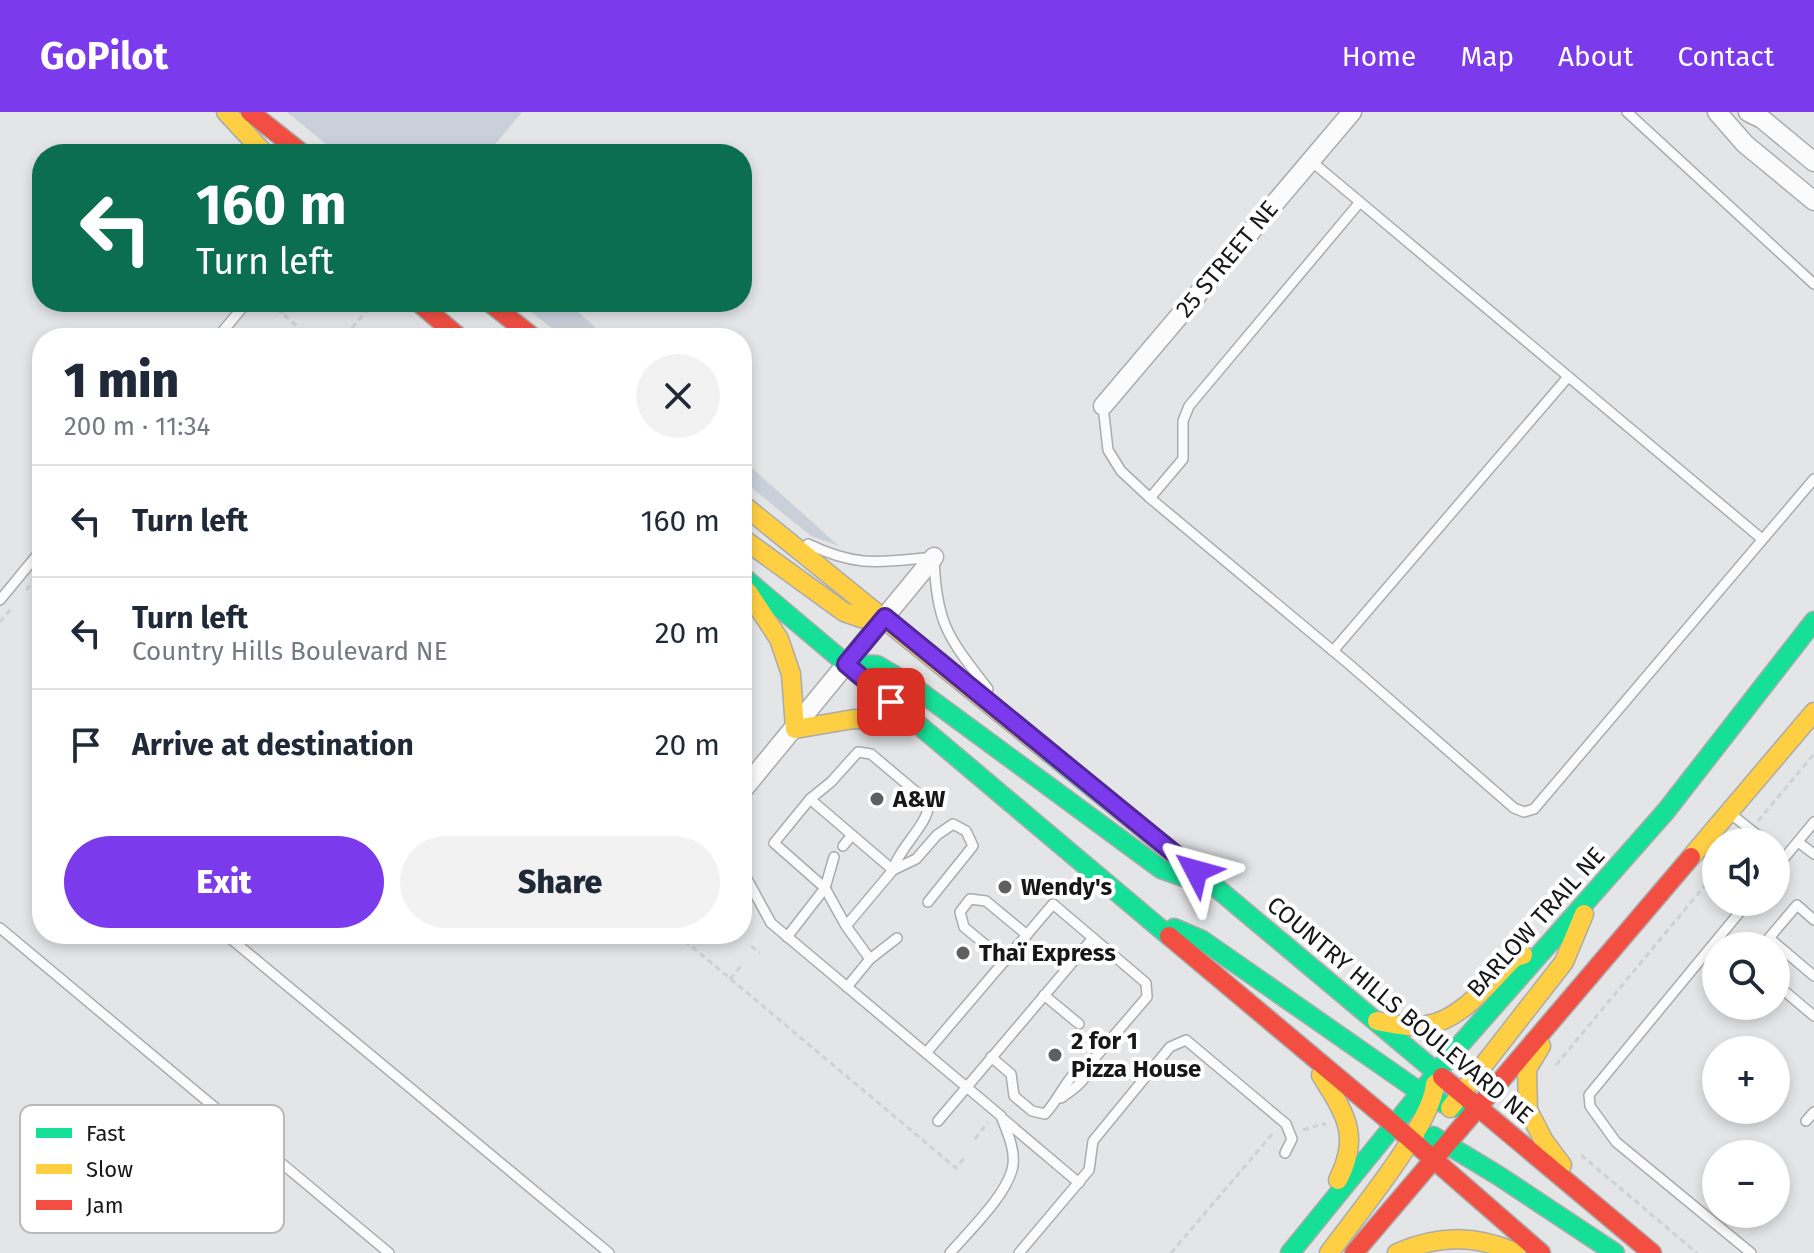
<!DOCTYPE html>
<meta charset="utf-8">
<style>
body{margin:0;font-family:"Fira Sans",sans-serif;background:#f2f2f3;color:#1f2937;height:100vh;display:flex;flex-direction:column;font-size:30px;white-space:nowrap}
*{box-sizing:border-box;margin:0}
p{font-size:26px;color:#747a83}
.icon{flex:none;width:44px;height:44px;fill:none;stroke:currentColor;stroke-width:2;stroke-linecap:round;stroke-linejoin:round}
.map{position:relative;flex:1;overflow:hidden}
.panel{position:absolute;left:32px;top:216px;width:720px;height:616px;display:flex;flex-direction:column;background:#fff;border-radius:32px;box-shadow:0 4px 12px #0003}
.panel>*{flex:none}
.guide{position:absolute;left:32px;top:32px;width:720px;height:168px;border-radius:32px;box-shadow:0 4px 12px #0003;background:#0b6e4f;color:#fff;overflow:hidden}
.controls{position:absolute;left:1702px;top:716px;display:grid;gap:16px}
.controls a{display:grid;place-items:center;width:88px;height:88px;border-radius:50%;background:#fff;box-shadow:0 4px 12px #0003;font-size:40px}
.pin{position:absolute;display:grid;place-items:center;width:68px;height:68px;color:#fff;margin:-34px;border-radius:16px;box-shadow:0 4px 12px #0006}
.me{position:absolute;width:88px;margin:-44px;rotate:309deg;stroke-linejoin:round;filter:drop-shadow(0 0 6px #0008)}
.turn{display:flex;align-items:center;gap:28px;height:168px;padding:0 32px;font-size:36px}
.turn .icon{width:104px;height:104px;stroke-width:2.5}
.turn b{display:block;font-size:56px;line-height:68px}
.round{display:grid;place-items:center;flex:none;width:84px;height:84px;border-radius:42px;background:#f2f2f3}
.summary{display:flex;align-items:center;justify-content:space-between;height:136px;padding:0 32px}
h1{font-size:48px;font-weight:800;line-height:60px}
.action{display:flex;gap:16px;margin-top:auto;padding:16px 32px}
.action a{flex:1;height:92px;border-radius:48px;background:#7c3aed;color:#fff;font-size:32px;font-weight:800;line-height:92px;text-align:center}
.action a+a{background:#f2f2f3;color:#1f2937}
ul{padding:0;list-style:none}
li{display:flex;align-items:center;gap:24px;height:112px;padding:0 32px;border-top:2px solid #e0e1e3}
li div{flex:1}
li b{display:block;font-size:30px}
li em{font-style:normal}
header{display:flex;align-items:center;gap:48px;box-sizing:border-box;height:112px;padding:0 40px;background:#7c3aed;color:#fff}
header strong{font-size:38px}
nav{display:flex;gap:44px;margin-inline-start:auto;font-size:28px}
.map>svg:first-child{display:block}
.green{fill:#c9d0da}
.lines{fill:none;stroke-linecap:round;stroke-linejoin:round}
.lane-casing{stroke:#aaabac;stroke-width:12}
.street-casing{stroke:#aaabac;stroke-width:21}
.fast-casing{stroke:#aaabac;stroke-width:21}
.slow-casing{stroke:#aaabac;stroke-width:21}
.jam-casing{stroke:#aaabac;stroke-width:21}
.path{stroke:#d0d1d1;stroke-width:3;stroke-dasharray:6 4;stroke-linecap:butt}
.lane{stroke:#fbfbfb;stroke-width:9}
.street{stroke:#fbfbfb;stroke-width:18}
.fast{stroke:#16e098;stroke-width:18}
.slow{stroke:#ffcf43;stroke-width:18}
.jam{stroke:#f24e42;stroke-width:18}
.route-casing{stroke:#51269a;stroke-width:20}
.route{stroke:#7c3aed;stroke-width:14}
.poi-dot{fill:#5f5f60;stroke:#fff;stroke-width:3}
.labels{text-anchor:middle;stroke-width:8;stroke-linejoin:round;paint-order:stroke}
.street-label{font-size:24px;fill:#171718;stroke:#fff}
.poi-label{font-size:24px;font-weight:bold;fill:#171718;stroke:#fff;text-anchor:start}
.key{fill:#fff;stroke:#b9b9ba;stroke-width:2}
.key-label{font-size:22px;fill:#171718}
</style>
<header>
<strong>GoPilot</strong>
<nav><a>Home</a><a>Map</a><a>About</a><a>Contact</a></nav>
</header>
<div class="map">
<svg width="1814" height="1141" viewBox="0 0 1814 1141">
<rect width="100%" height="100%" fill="#e4e5e6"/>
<g class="green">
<polygon points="287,0 522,0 487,42 338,42"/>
<polygon points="519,190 567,190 607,226 564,226"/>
<polygon points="742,347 839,434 811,424 742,368"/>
</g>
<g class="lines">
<g class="lane-casing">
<g id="lane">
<polyline points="1627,0 1814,172"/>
<polyline points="1360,90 1762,427"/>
<polyline points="217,226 247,190"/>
<polyline points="1103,294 1108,338 1121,359 1150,386 1350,553 1514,696 1524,700 1534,697 1814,367"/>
<polyline points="1150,386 1183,347 1183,309 1189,294 1360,90 1311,49"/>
<path d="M 808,432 C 858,456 880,450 934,445 C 936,512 948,525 988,577"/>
<polyline points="0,488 42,437"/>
<polyline points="1333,539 1568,265"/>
<path d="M 810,687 L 831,670 L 858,640 L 871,642 L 928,690 C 932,709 899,735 893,758"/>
<polyline points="1731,702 1766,730"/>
<polyline points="1798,730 1814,742"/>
<polyline points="843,734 852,723"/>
<polyline points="1776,756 1814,710"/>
<path d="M 742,758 L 771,811 L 1001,1004 C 1007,1020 1015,1036 1013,1053 C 1009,1081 968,1120 950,1141"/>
<polyline points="893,758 916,747 937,723 953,712 966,719 973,734 928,790"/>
<polyline points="1748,790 1589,983 1590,994 1616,1030 1751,1141"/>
<polyline points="1814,808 1797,793 1769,826 1814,864"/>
<polyline points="846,814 825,776 774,731 810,687 893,758 846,814 870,847 847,875"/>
<polyline points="0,816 389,1141"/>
<polyline points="225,822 609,1141"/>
<polyline points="155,824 157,822"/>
<polyline points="787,825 825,776 834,745"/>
<polyline points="870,847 897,826"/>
<polyline points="1005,849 964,815 960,800 970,787 986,789 1027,823"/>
<polyline points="1776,872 1814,904"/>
<polyline points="1044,883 1079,912"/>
<polyline points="926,941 1053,792 1093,826 938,1009"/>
<path d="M 991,945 L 1011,962 L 1014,984 L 1032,999 L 1045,1002 C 1062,984 1069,957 1093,948 L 1147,885 L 1146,871 L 1093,826"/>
<path d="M 1061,986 C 1076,976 1089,966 1093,948"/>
<polyline points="1002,1006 1079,1071"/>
<polyline points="1806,1009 1814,1000"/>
<polyline points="1019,1141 1089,1058 1093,1029 1170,935 1186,928 1286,1012 1292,1027 1285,1041"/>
</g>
</g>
<g class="street-casing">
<g id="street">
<polyline points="1717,0 1745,32 1814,89"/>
<polyline points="1748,0 1762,7 1814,50"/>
<polyline points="1103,294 1352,0"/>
<polyline points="742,679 934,445"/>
</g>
</g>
<g class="fast-casing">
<g id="fast">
<polyline points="742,464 1169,824"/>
<polyline points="846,552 877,553 911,573 1161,757 1201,771"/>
<polyline points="1047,639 1219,778 1442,965"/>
<polyline points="1174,816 1202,828 1420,980 1451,995 1478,996"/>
<polyline points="1433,1024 1499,1064 1615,1141"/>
<polyline points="1290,1141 1451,943 1666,699 1814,509"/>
</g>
</g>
<g class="slow-casing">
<g id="slow">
<polyline points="226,0 265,42"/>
<polyline points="742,392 1047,639"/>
<polyline points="742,426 844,500 861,506 885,505"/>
<polyline points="748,480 779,527 791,562 795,617 854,607 914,609"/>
<polyline points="1691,745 1814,600"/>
<path d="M 1377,909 C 1393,912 1410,916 1427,913 C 1462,908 1491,868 1515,845 L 1523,843"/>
<polyline points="1541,934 1527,957 1528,998 1544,1029 1562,1053"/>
<path d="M 1321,963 C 1345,1002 1361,1023 1338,1068"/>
<polyline points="1450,996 1564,850 1584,802"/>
<path d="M 1329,1141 C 1356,1104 1432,1013 1435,972"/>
<path d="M 1397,1141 C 1437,1123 1476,1122 1516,1141"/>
</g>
</g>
<g class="jam-casing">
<g id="jam">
<polyline points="250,0 303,42"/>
<polyline points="418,190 460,226"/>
<polyline points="489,190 534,226"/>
<polyline points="1169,824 1393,1012 1541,1141"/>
<polyline points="1442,965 1652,1141"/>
<polyline points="1354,1141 1691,745"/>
</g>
</g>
<g class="path">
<polyline points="269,190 311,226"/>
<polyline points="282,201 291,190"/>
<polyline points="352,216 372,192"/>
<polyline points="26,478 42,460"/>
<polyline points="0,510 11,497"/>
<polyline points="1758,709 1814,642"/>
<polyline points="677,822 956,1056 966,1044"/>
<polyline points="751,834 760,841"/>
<polyline points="730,867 741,854"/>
<polyline points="1556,953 1716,760"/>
<polyline points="1303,1018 1323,1012 1326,1013"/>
<polyline points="975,1027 988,1010"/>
<polyline points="1581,1043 1697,1141"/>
<polyline points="1171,1141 1274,1020"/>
</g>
<use href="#lane" class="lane"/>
<use href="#street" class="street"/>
<use href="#fast" class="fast"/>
<use href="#slow" class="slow"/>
<use href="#jam" class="jam"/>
</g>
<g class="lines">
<g class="route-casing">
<polyline id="route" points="891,590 846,552 885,505 1196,759"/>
</g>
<use href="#route" class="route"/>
</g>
<g class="poi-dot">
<circle cx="877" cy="687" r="8"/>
<circle cx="1005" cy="775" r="8"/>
<circle cx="963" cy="841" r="8"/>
<circle cx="1055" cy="943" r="8"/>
</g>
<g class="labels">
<g class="street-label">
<text transform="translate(1227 147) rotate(-50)" y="8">25 STREET NE</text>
<text transform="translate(1536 810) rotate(-48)" y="8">BARLOW TRAIL NE</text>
<text transform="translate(1400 898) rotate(40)" y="8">COUNTRY HILLS BOULEVARD NE</text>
</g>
<g class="poi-label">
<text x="893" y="695">A&amp;W</text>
<text x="1021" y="783">Wendy's</text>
<text x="979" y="849">Thaï Express</text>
<text x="1071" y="937">2 for 1<tspan x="1071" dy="28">Pizza House</tspan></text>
</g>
</g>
<rect x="20" y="993" width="264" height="128" rx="12" class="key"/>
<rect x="36" y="1016" width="36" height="10" fill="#16e098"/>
<rect x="36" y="1052" width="36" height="10" fill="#ffcf43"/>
<rect x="36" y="1088" width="36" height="10" fill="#f24e42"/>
<g class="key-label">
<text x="86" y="1029">Fast</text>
<text x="86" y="1065">Slow</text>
<text x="86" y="1101">Jam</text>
</g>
</svg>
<div class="controls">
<a><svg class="icon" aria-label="sound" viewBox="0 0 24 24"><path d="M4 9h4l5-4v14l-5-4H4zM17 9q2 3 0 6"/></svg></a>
<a><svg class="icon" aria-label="search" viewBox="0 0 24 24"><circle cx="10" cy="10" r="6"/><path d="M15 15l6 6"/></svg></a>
<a>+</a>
<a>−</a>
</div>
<div class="pin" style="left:891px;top:590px;background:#d93025"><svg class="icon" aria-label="arrive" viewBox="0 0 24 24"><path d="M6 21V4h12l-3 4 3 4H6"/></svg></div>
<svg class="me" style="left:1196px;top:759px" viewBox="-20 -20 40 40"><path d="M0-17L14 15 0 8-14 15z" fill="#7c3aed" stroke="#fff" stroke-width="4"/></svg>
<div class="guide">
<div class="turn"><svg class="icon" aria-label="left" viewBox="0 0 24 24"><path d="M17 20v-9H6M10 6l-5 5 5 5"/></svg><div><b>160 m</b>Turn left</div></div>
</div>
<section class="panel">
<div class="summary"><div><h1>1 min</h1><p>200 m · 11:34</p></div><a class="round"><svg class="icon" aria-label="close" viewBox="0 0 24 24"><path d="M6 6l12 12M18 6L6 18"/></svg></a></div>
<ul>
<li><svg class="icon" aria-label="left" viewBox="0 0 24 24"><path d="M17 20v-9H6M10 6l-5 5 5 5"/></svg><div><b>Turn left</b></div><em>160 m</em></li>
<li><svg class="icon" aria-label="left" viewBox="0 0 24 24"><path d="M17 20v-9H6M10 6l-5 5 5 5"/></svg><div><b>Turn left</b><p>Country Hills Boulevard NE</p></div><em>20 m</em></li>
<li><svg class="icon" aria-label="arrive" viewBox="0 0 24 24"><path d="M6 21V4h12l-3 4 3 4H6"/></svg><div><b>Arrive at destination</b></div><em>20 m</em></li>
</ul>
<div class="action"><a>Exit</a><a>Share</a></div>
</section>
</div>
